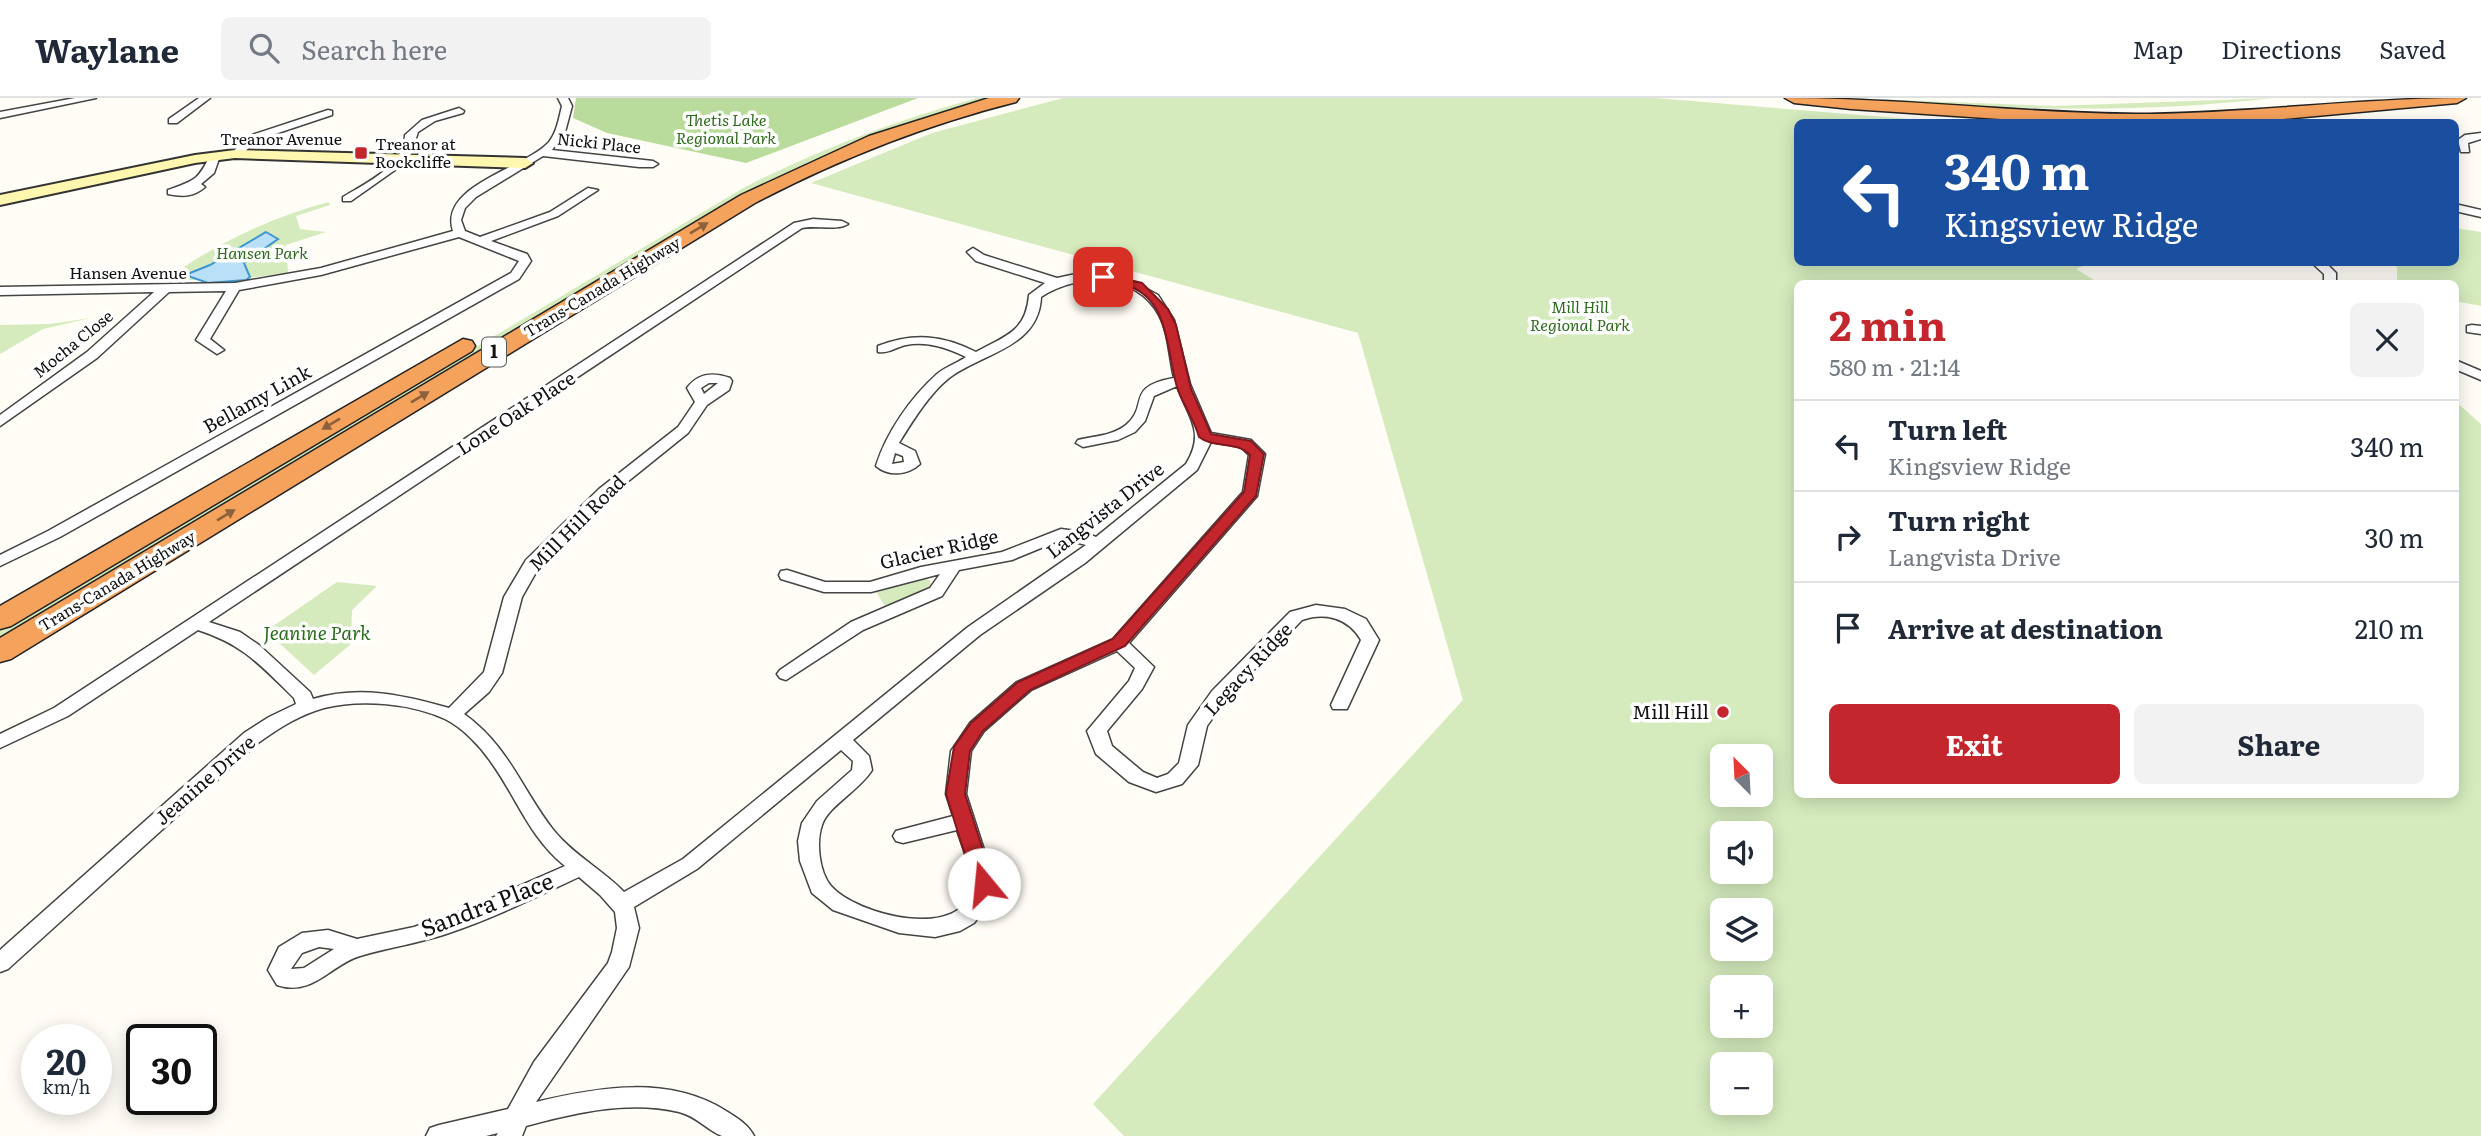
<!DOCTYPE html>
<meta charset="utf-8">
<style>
body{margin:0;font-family:Literata,serif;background:#f2f2f3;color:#1f2937;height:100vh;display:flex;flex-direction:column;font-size:26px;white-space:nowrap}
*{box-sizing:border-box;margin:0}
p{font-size:23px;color:#747a83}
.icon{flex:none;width:38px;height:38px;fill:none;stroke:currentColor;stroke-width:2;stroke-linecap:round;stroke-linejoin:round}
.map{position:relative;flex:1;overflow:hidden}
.side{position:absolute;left:1794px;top:182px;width:665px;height:518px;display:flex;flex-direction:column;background:#fff;border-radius:10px;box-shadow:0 4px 18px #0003}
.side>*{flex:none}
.hud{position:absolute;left:1794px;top:21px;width:665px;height:147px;border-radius:10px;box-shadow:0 4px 18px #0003;background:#1a4fa0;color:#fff;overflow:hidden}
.needle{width:46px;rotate:336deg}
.buttons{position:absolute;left:1710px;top:646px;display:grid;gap:14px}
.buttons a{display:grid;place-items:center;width:63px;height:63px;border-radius:10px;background:#fff;box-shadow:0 4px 18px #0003;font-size:35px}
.speed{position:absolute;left:21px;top:926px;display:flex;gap:14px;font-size:35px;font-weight:700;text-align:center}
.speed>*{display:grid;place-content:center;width:91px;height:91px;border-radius:50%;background:#fff;box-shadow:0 4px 18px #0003;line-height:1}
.speed small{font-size:18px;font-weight:400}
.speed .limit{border:4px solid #111;border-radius:10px;background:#fff;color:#111}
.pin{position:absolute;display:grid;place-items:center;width:60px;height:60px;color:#fff;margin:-30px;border-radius:14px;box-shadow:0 4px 10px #0006}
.me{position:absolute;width:77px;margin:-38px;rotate:343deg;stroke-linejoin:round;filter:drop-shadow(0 0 5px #0008)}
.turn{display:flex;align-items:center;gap:24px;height:147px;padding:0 35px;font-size:32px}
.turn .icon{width:91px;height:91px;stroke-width:2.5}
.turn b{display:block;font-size:49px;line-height:60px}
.round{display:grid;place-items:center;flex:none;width:74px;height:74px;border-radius:10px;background:#f2f2f3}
.head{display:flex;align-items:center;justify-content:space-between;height:119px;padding:0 35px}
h1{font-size:42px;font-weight:700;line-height:52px;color:#c4262e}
.primary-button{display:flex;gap:14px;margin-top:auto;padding:14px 35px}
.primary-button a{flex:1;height:80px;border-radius:10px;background:#c4262e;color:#fff;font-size:28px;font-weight:700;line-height:80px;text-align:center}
.primary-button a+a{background:#f2f2f3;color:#1f2937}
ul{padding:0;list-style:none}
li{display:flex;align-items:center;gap:21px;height:91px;padding:0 35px;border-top:2px solid #e0e1e3}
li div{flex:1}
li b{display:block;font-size:26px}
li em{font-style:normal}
header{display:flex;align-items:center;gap:42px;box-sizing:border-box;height:98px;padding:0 35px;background:#fff;border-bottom:2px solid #e0e1e3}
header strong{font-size:33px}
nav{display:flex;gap:38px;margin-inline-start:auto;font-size:24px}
.search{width:490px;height:63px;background:#f2f2f3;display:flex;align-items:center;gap:18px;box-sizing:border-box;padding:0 24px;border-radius:10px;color:#747a83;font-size:26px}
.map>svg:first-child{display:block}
.green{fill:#d5ebbd;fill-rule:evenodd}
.forest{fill:#b9dc9c}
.water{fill:#b9e0f7;stroke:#3f96cf;stroke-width:2}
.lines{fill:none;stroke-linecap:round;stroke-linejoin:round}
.street-casing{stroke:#444;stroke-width:3}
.secondary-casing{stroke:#333;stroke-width:4}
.highway-casing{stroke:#222;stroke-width:3}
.street{fill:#fff;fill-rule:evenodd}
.secondary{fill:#fff6b0;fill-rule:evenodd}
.highway{fill:#f5a25d;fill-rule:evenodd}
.oneway{fill:#8e613b}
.route{fill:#c4262e;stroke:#7f191e;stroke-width:2}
.poi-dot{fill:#c4262e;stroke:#fff;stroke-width:2.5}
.labels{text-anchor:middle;stroke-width:7;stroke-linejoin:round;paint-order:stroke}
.far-park-label{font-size:16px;font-style:italic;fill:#2f6b1f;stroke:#fff}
.far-street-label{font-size:16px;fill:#111;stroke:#fff}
.far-poi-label{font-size:16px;fill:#111;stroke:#fff;text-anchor:start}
.shield{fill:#fff;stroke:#585858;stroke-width:2}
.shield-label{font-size:18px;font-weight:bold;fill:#111}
.street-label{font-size:19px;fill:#111;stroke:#fff}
.park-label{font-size:19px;font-style:italic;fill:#2f6b1f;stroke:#fff}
.poi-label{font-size:19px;fill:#111;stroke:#fff;text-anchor:end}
.near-street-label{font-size:23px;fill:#111;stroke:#fff}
</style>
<header>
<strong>Waylane</strong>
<div class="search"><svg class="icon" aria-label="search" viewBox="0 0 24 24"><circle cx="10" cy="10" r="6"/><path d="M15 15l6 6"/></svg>Search here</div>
<nav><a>Map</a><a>Directions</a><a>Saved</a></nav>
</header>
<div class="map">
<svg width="2481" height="1038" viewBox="0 0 2481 1038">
<rect width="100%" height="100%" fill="#fffdf5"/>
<g class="green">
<path d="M 977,0 L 999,0 L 872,38 L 765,86 L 0,546 L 0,532 L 745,89 C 820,51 896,22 977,0 Z"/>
<path d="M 1063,0 L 1655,0 L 1933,23 L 1936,24 L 1797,24 L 1797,164 L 2091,165 L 2076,171 L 2099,185 L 1797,186 L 1797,696 L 2455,696 L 2455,303 L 2481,326 L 2481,1038 L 1124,1038 L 1093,1006 L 1463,602 L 1358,235 L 811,85 L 932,35 ZM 1760,658 L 1760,696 L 1722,696 L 1722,658 ZM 1760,735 L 1760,774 L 1722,774 L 1722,735 ZM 1722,812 L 1760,812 L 1760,850 L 1722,850 ZM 1722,889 L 1760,889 L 1760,928 L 1722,928 ZM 1760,966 L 1760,1004 L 1722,1004 L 1722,966 Z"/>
<path d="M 1846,0 L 2054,8 L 2273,0 C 2130,17 1989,11 1846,0 Z"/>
<path d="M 328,104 L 330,107 L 296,118 L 300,131 L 326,134 L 286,147 L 288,175 L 232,182 L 166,182 C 213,146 271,120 328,104 Z"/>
<polygon points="2455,130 2481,134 2481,208 2455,203 2455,186 2397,185 2397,165 2455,164"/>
<polygon points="91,220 43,231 0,256 0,227 50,226"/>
<polygon points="922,480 930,482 931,487 913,499 886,510 875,492"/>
<polygon points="337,484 377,488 352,512 351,546 314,577 266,533"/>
</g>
<polygon class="forest" points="576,0 918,0 746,65 607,35 573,20"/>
<polygon class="water" points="266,134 278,141 244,165 250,179 246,182 208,185 185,177 210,167"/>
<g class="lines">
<g class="street-casing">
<g id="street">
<polygon points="75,0 96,0 0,20 0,14"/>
<polygon points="199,0 210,0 177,25 169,25 169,21"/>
<path d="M 558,0 L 568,0 L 572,8 L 565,34 L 552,52 L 653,63 L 658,66 L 653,69 L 639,69 L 543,58 L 476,99 L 465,110 L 461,122 L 465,133 L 480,139 L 550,114 L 588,90 L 598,92 L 558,118 L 491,143 L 527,156 L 531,163 L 519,181 L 60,439 L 0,468 L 0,457 L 48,433 L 511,175 L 519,163 L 459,139 L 321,177 L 239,192 L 210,241 L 224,252 L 217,256 L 196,242 L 226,193 L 169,194 L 97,260 L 0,328 L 0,317 L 87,254 L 154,194 L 0,197 L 0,189 L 235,185 L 321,170 L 453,133 C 438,87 526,70 549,44 C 557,34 559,20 562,8 Z"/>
<path d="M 459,10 L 464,13 L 463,15 L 435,23 L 418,34 L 411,56 L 402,67 L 351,103 L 343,103 L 343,99 C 366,85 405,67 405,37 L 422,22 Z"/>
<polygon points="328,12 332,13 332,17 260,41 239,58 230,56 252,37"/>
<polygon points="2481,35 2481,41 2468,45 2469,54 2461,54 2458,42 2465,37"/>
<path d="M 211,56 L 220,58 L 214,75 L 201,86 L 205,89 C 194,99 182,99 168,96 L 168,92 C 196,82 198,82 211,56 Z"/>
<polygon points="2455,106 2481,112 2481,119 2455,113"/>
<path d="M 813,121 L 842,123 L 848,126 C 837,133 816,127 802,130 L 209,524 L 240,534 L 259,547 L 310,594 L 313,601 C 359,587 404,597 449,610 L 484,574 L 504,499 L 526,462 L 599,391 L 678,329 L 695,304 L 687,290 C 698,275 713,274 730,280 L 732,283 L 729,292 L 707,307 L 688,335 L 611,397 L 539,469 L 522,499 L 502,575 L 489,594 L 464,616 C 510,649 522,693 555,734 C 575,758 603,772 624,794 L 683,761 L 968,529 L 1086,447 L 1063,441 L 1012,462 L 959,472 L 942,498 L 863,532 L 786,582 L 780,580 L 777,576 L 780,572 L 851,524 L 930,490 L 940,476 L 871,494 L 824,494 L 781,481 L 779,477 L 781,473 L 787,472 L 825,484 L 870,484 L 921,469 L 1002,454 L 1061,431 L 1083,434 L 1096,439 L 1186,366 C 1206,333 1188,319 1177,288 L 1154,298 L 1145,323 L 1135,334 L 1118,342 L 1083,349 L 1076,345 L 1078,342 C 1094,338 1112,338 1126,327 C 1150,307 1124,289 1174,280 C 1169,260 1169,236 1159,217 C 1136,174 1077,175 1041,199 C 1039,250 982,255 949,280 C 929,296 912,324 899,345 L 915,353 L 920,366 C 908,377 889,379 876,368 C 886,335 911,299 937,276 C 945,269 957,265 966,259 C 947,250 927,243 906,247 C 896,249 888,256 878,254 L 878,248 C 913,234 943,237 976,254 C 1005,238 1026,234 1029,197 L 1045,185 L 976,163 L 967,154 L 973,150 L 984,157 L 1057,180 L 1085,174 L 1126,180 L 1158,197 L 1174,222 L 1190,286 L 1211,335 L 1251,342 L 1265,356 L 1257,398 L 1129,545 L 1154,569 L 1142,591 L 1107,633 L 1112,648 L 1143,674 L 1157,680 L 1168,676 L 1179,665 L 1188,627 L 1212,593 L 1290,514 L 1316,507 L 1345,511 L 1366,521 L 1379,542 L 1347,611 L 1333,611 L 1331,607 L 1361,542 C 1348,520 1326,514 1302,522 L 1226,601 L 1207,628 L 1198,667 L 1182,686 L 1156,694 L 1129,684 L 1096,656 L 1087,633 L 1129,583 L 1135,570 L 1117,553 L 1031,592 L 984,633 L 971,653 L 966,696 L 995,786 L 985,811 L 974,825 L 960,833 L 935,839 L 899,835 L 833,812 L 812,795 L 800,763 L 798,743 L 802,725 L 817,703 L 852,672 L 853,663 L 841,652 L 697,771 L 634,809 L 639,830 L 629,869 L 536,1004 C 599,989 669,977 726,1013 C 737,1020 748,1026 754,1038 C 745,1038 730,1038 722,1038 C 707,1032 696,1018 679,1014 C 628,1002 575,1015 526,1028 L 522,1038 L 496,1038 L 498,1035 L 486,1038 L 426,1038 L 430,1030 L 439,1027 L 508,1011 L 534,964 L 608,865 L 612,854 L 617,830 L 615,814 L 600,797 L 579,779 C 536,799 494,820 449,835 C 420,845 390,849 360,858 C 330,867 313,899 277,887 L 268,872 L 279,849 L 302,835 L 328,832 L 357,841 L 414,829 L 462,813 L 565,768 C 529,739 517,700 491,664 C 480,648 463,630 445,621 C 410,605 360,601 324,610 C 299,617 279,630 258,645 L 8,871 L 0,874 L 0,852 L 244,635 L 269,619 L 296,606 L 294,600 C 260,567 244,547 198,532 L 68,618 L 0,650 L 0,636 L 54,610 L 794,125 ZM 709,285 L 718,285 L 704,296 L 701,290 ZM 1211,344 L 1241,349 L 1249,357 L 1243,394 L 1113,541 L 1017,584 L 970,625 L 951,653 L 946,696 L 953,718 L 896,733 L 893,738 L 896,743 L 903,745 L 957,732 C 961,745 974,776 973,788 C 963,845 856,817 831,788 C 819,774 816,744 822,727 C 828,708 860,692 872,672 L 869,658 L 853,642 L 980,537 L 1085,465 L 1197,372 ZM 895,355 L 903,358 L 904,364 L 892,366 ZM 319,849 L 334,851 L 304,870 L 291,871 L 302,855 Z"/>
<polygon points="2311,164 2325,164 2336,175 2336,186 2324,186 2324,176"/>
<polygon points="2472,227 2481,228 2481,236 2467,234 2467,228"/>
<polygon points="2455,262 2481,273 2481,282 2455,271"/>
</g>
</g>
<g class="secondary-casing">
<polygon id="secondary" points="235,52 525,60 533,65 525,70 235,60 195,65 0,107 0,97 195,57"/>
</g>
<g class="highway-casing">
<g id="highway">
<path d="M 989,0 L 1019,0 L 1016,4 C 925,27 839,61 755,105 L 11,561 L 0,564 L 0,540 L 741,97 L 869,38 Z"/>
<path d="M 1785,0 C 1902,0 2019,15 2136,16 C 2247,16 2356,0 2466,0 L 2457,5 L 2251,24 L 2047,24 L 1851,11 L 1794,5 Z"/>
<polygon points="463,241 472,243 475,248 472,253 11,528 0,531 0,508"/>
</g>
</g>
<use href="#street" class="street"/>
<use href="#secondary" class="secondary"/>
<use href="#highway" class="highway"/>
</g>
<defs><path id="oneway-solid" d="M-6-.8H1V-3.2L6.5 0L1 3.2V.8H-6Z" transform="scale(1.75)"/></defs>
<g class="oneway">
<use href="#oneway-solid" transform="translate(699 130) rotate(-31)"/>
<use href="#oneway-solid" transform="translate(420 299) rotate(-31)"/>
<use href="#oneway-solid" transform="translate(331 326) rotate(149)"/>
<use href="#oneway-solid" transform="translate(226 417) rotate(-31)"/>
</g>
<path class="route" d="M 1103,176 L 1142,185 L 1168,211 L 1176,227 L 1191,291 L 1211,336 L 1251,343 L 1264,356 L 1256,398 L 1125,548 L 1030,592 L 983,633 L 970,653 L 965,696 L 994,786 L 984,793 L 974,786 L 946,696 L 954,649 L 971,625 L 1018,584 L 1113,541 L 1244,394 L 1250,357 C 1236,342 1214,351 1199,339 C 1194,321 1183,307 1177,289 C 1167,257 1170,204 1131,189 C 1121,186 1110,184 1099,181 L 1099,177 Z"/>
<g class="poi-dot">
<rect x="354" y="48" width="14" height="14" rx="3.5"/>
<circle cx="1723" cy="614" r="7"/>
</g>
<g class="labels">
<g class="far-park-label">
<text x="726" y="28">Thetis Lake<tspan x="726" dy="18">Regional Park</tspan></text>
<text x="262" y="161">Hansen Park</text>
<text x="1580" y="215">Mill Hill<tspan x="1580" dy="18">Regional Park</tspan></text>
</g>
<g class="far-street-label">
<text x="281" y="47">Treanor Avenue</text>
<text transform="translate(599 45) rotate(6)" y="6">Nicki Place</text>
<text x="128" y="181">Hansen Avenue</text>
<text transform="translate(602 189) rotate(-31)" y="6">Trans-Canada Highway</text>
<text transform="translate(73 246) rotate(-39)" y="6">Mocha Close</text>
<text transform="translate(117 483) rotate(-31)" y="6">Trans-Canada Highway</text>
</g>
<g class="far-poi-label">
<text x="375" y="52">Treanor at<tspan x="375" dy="18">Rockcliffe</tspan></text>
</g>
<rect class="shield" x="482" y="239.5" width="24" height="29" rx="5"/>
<g class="shield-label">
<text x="494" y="260">1</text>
</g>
<g class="street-label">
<text transform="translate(257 301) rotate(-29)" y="7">Bellamy Link</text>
<text transform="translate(516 315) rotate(-33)" y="7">Lone Oak Place</text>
<text transform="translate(1105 412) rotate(-38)" y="7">Langvista Drive</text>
<text transform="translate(577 425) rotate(-45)" y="7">Mill Hill Road</text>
<text transform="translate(939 451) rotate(-13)" y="7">Glacier Ridge</text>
<text transform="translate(1248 571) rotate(-47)" y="7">Legacy Ridge</text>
<text transform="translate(205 682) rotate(-41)" y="7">Jeanine Drive</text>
</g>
<g class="park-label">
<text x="317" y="542">Jeanine Park</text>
</g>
<g class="poi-label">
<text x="1709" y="621">Mill Hill</text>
</g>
<g class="near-street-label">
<text transform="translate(487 807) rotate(-21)" y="8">Sandra Place</text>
</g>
</g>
</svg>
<div class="buttons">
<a><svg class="needle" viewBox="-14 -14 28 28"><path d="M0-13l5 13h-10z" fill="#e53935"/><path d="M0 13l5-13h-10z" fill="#747a83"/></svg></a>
<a><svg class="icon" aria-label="sound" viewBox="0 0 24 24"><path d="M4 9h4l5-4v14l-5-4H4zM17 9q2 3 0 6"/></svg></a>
<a><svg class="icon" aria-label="layers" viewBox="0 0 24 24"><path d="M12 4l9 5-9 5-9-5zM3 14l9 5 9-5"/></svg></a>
<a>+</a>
<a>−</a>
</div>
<div class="speed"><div>20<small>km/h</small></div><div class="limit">30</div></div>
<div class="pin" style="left:1103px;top:179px;background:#d93025"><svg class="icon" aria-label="arrive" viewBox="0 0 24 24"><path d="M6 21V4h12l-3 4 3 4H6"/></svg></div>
<svg class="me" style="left:984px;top:786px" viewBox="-20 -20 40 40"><circle r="19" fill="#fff"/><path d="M0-13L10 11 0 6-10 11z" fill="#c4262e"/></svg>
<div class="hud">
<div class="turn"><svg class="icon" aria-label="left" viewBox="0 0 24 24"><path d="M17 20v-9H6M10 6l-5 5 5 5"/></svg><div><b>340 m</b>Kingsview Ridge</div></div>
</div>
<section class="side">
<div class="head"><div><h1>2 min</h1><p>580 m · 21:14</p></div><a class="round"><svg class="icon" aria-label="close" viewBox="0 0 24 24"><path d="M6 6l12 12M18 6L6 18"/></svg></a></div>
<ul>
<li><svg class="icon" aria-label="left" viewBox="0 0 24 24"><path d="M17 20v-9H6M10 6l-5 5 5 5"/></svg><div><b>Turn left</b><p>Kingsview Ridge</p></div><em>340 m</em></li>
<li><svg class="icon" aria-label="right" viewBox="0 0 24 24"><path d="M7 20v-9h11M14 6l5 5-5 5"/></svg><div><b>Turn right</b><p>Langvista Drive</p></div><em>30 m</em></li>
<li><svg class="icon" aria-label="arrive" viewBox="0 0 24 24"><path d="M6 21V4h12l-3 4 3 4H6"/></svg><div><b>Arrive at destination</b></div><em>210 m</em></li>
</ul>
<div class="primary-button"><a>Exit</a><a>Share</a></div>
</section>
</div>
